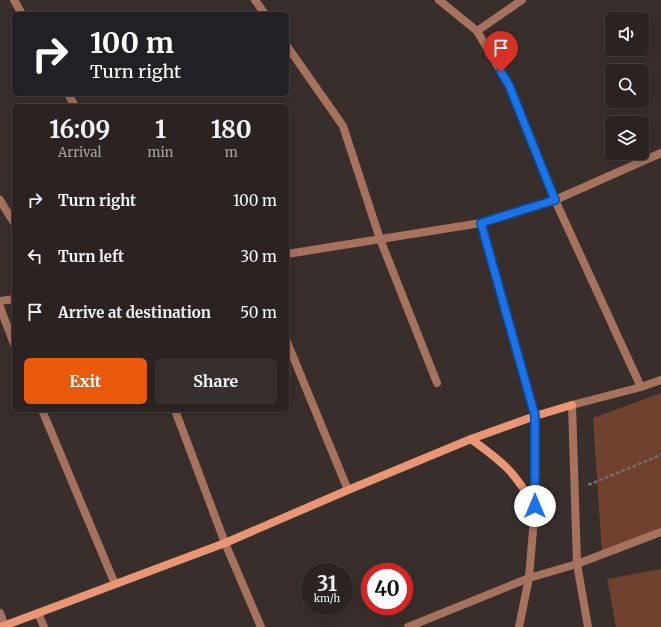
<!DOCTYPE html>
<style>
body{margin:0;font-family:Merriweather,serif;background:#362f2e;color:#f1f3f6;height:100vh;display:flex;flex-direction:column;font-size:15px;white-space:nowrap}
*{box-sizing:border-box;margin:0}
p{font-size:13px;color:#a5a4a5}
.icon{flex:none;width:22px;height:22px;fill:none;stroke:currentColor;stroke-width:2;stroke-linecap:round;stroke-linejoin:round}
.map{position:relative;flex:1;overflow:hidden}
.details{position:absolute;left:12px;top:104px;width:277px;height:308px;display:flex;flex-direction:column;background:#2a2321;border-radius:6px;box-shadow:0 2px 10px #0003,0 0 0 1px #46403f}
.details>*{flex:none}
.guide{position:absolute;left:12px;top:12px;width:277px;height:84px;border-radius:6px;box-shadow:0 2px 10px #0003,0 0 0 1px #46403f;background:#202124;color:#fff;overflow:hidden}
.buttons{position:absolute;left:605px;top:12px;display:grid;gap:8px}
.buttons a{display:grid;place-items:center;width:44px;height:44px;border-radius:6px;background:#2a2321;box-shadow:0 2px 10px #0003,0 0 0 1px #46403f;font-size:20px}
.speed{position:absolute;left:301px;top:563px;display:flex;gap:8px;font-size:20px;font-weight:700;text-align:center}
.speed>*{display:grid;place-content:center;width:52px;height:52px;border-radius:50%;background:#2a2321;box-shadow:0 2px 10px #0003,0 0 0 1px #46403f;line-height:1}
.speed small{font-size:10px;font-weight:400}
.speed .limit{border:6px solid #d22;background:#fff;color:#111}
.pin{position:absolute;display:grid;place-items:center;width:34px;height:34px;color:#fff;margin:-41px -17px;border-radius:50% 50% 50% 0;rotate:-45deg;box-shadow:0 0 4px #0007}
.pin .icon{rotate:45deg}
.me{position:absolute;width:44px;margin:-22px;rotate:0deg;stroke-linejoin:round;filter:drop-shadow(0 0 3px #0008)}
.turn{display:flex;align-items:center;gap:14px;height:84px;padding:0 12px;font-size:18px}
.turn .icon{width:52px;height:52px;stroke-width:2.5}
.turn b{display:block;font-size:28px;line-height:34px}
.eta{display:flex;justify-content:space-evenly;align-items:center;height:68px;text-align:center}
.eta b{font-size:24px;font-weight:700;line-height:28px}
.primary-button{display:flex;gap:8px;margin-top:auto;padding:8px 12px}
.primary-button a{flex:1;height:46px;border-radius:6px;background:#ea580c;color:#fff;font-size:16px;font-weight:700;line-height:46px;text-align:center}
.primary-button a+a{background:#362f2e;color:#f1f3f6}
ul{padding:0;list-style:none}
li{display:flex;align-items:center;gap:12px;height:56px;padding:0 12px}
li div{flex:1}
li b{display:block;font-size:15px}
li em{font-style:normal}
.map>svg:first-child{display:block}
.green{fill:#6f412e}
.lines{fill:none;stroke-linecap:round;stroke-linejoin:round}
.path{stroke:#756d6b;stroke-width:2.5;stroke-dasharray:4 2;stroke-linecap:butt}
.service{stroke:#a7725d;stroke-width:8}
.minor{stroke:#a7725d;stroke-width:8}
.tertiary{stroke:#a7725d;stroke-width:8}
.secondary{stroke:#ea9674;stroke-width:8}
.route-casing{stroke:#114b97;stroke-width:10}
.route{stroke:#1a73e8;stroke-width:7}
</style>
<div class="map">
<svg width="661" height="627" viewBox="0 0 661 627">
<rect width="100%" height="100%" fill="#382f2c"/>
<g class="green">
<polygon points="661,393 661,529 602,553 593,418"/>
<polygon points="661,569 661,627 616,627 607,579"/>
</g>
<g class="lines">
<polyline class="path" points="588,485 661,455"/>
<g class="service">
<polyline points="14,0 22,14"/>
<polyline points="68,94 75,106"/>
</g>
<g class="minor">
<polyline points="255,0 265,14"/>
<polyline points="439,0 477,31 509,85 555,200 641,387"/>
<polyline points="477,31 522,0"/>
<polyline points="287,46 343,126 380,239 437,383"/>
<polyline points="0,200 14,223"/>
<polyline points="481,223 535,416"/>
<polyline points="287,254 481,223 555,200 661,153"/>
<polyline points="0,301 14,299"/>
<polyline points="0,307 14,344"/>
<polyline points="287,342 348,490"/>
<polyline points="572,405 641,387 661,380"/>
<polyline points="42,410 115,584"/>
<polyline points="175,410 225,543 261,627"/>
<polyline points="0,613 5,626"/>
<polyline points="38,613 44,627"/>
<polyline points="408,627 529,578 577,564 661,532"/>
</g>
<g class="tertiary">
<polyline points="572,405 577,564 588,627"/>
<polyline points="519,627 529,578 535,506 535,416"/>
</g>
<g class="secondary">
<path d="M 471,439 C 483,448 496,457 507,468 C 518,479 526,492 535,506"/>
<polyline points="1,627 225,543 348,490 471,439 535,416 572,405"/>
</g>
</g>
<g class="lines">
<g class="route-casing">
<polyline id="route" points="501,72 509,85 555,200 481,223 535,416 535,506"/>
</g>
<use href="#route" class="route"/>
</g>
</svg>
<div class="buttons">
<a><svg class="icon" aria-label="sound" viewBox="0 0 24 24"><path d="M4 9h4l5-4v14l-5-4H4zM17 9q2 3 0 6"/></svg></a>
<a><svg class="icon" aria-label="search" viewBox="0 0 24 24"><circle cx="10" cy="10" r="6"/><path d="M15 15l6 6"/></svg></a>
<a><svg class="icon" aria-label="layers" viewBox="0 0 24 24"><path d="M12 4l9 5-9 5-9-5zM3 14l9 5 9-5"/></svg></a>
</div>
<div class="speed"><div>31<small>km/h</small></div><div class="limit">40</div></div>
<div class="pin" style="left:501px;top:72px;background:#d93025"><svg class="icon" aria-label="arrive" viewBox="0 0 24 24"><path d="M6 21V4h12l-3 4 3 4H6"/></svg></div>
<svg class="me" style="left:535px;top:506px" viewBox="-20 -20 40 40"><circle r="19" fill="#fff"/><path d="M0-13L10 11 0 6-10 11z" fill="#1a73e8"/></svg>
<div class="guide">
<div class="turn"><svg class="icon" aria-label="right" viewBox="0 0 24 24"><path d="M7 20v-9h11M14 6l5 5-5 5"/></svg><div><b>100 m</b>Turn right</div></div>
</div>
<section class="details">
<div class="eta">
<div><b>16:09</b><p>Arrival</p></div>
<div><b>1</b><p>min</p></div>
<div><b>180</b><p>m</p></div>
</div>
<ul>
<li><svg class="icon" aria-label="right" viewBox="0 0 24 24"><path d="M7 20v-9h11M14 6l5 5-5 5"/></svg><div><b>Turn right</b></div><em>100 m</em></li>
<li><svg class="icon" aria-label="left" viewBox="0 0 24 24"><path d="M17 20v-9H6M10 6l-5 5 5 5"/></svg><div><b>Turn left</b></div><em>30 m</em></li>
<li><svg class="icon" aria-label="arrive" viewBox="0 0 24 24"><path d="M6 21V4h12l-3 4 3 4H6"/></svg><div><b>Arrive at destination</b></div><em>50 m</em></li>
</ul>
<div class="primary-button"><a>Exit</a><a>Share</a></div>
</section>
</div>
